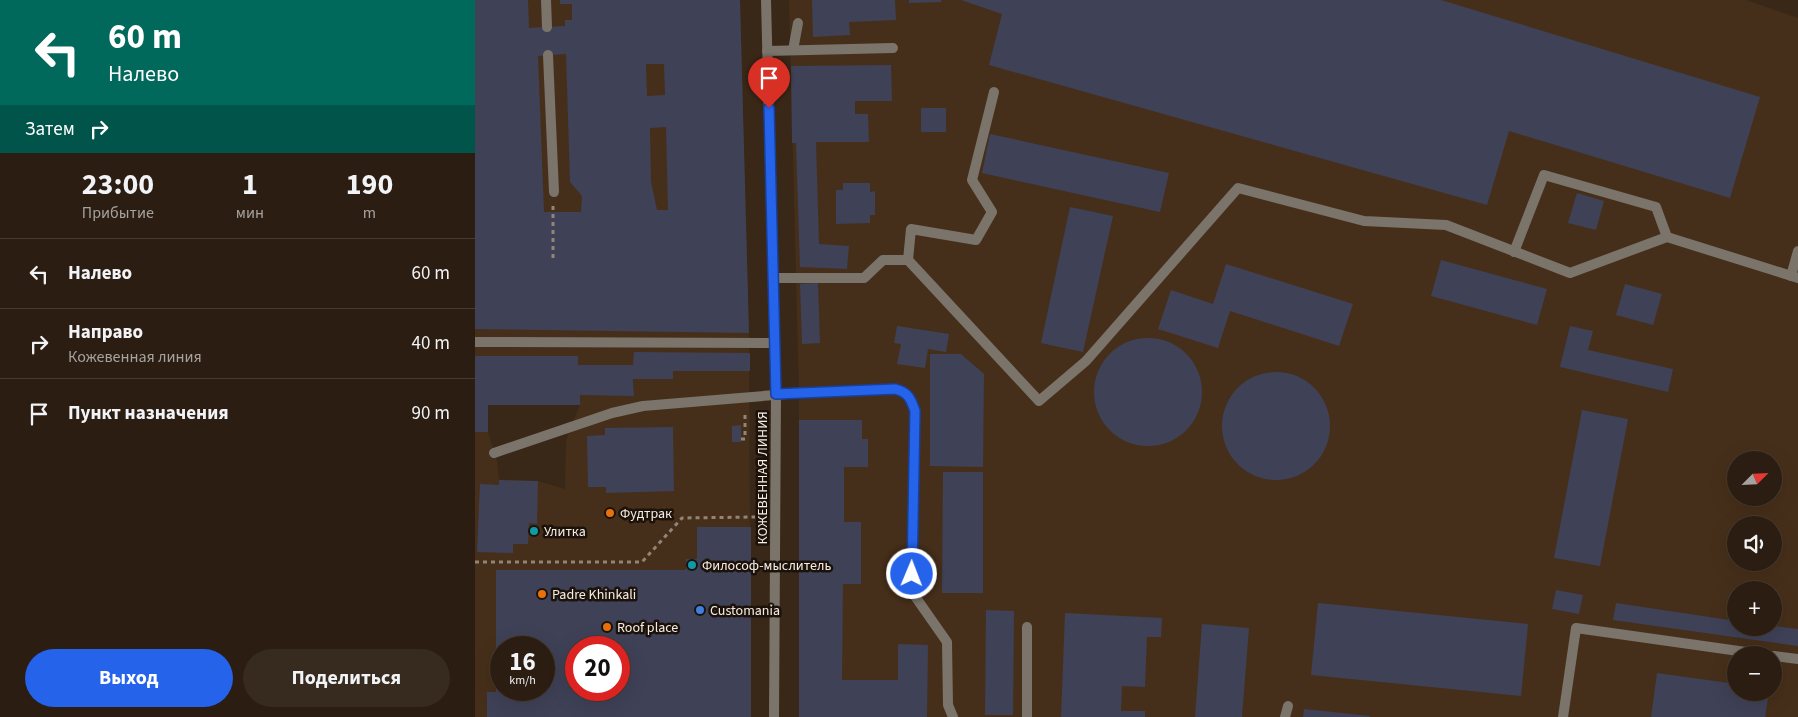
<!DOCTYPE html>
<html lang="ru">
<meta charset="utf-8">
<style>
body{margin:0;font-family:"Source Sans 3",sans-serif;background:#372a1f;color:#f1f3f6;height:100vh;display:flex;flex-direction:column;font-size:19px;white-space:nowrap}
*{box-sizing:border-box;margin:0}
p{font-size:16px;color:#a6a29f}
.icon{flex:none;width:28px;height:28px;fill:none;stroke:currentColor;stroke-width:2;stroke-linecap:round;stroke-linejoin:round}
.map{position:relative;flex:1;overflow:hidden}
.sheet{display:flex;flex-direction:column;background:#2b1d11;width:475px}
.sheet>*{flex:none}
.banner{background:#00695c;color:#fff;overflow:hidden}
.needle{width:32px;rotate:66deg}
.tools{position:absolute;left:1252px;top:451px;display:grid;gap:10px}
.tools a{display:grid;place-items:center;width:55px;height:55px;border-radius:50%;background:#2b1d11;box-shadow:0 5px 20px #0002,0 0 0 1px #473b31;font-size:25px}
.speed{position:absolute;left:15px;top:636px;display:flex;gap:10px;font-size:25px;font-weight:700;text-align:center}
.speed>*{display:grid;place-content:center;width:65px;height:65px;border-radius:50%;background:#2b1d11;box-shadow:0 5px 20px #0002,0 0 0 1px #473b31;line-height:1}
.speed small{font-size:12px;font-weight:400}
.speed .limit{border:8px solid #d22;background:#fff;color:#111}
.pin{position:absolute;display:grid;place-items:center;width:42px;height:42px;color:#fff;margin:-51px -21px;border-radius:50% 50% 50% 0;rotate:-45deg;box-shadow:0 0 5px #0007}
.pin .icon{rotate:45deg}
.me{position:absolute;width:55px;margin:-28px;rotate:1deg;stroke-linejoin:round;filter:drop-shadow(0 0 4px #0008)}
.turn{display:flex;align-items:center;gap:18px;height:105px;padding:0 25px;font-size:22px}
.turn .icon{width:65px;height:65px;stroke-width:2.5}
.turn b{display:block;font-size:35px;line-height:42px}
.then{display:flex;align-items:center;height:48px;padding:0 25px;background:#0003;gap:10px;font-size:19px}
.eta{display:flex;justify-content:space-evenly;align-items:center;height:85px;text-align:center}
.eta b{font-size:30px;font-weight:700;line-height:35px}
.primary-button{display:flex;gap:10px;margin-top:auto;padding:10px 25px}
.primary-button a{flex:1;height:58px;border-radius:30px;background:#2563eb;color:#fff;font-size:20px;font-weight:700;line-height:58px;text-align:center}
.primary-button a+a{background:#372a1f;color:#f1f3f6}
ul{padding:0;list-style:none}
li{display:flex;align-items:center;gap:15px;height:70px;padding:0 25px;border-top:1px solid #473b31}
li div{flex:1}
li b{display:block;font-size:19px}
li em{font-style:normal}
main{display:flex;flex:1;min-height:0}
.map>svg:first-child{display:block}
.built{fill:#462f1a;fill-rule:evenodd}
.building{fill:#3f4157;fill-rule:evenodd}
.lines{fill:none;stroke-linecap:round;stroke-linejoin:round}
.path{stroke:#938477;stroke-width:3;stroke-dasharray:4 4;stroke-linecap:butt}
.service{stroke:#7a746a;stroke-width:10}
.minor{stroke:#7a746a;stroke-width:10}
.route-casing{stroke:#184099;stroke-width:12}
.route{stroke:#2563eb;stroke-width:9}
.food-dot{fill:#e8710a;stroke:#1a120b;stroke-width:2}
.culture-dot{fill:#0f9aa8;stroke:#1a120b;stroke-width:2}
.shop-dot{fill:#3f7fe0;stroke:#1a120b;stroke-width:2}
.labels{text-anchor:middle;stroke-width:5;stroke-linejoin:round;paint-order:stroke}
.street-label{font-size:14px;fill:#f9ede3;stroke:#1a120b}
.poi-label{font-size:14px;fill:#f9ede3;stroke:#1a120b;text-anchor:start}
</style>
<main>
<section class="sheet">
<div class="banner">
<div class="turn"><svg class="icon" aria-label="left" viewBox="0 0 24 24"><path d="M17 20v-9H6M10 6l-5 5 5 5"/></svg><div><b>60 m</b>Налево</div></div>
<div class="then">Затем<svg class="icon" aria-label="right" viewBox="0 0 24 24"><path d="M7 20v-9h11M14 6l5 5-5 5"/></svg></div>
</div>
<div class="eta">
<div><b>23:00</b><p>Прибытие</p></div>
<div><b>1</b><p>мин</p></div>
<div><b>190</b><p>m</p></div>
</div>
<ul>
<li><svg class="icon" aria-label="left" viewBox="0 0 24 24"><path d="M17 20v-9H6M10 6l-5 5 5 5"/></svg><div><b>Налево</b></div><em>60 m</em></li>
<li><svg class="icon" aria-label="right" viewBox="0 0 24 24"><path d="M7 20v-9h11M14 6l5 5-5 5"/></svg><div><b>Направо</b><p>Кожевенная линия</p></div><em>40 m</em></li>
<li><svg class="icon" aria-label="arrive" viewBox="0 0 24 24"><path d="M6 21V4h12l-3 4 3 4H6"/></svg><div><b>Пункт назначения</b></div><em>90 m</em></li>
</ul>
<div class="primary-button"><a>Выход</a><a>Поделиться</a></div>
</section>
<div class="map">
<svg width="1323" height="717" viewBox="0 0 1323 717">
<rect width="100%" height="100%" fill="#392717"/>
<g class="built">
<path d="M 0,0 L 265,0 L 274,343 L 276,717 L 0,717 L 0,405 L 13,405 L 13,432 L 22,461 L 24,480 L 63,481 L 90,489 L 91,440 L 105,405 L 105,395 L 159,395 L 158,365 L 103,365 L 103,356 L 0,356 ZM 26,648 L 69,648 L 69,690 L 26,690 ZM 101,648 L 144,648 L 144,690 L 101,690 Z"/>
<path d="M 314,0 L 1271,0 L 1323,18 L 1323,717 L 324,717 L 324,393 ZM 1261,460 L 1299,460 L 1299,498 L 1261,498 ZM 1261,525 L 1299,525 L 1299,562 L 1261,562 ZM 1261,590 L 1299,590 L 1299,628 L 1261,628 ZM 1261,655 L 1299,655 L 1299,692 L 1261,692 Z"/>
</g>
<g class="building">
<path d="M 0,0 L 53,0 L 54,28 L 90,26 L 90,20 L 97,20 L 97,4 L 85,4 L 85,0 L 265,0 L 274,333 L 0,329 ZM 91,54 L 95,182 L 107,196 L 106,212 L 69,212 L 63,56 ZM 171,64 L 189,64 L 190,95 L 172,96 ZM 191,127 L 193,210 L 182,210 L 176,182 L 175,128 Z"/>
<polygon points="337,0 420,0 421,20 374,22 375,35 338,37"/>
<polygon points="434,0 466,0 466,2 434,3"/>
<polygon points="486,0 966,0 1285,97 1255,198 1034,131 1012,205 514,65 527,14"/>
<polygon points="416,65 417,101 380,101 380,114 393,114 394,142 341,142 344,244 374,246 372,269 325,267 321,143 317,143 316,66"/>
<rect x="446" y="108" width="25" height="24"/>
<polygon points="515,134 694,173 685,212 507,173"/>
<polygon points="368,183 395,183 395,192 400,191 400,215 395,215 395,223 361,224 361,190 368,190"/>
<polygon points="1102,193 1129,201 1121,230 1093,223"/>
<polygon points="595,207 638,216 608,352 566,343"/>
<polygon points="966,260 1072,289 1062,325 956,296"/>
<polygon points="751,264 878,304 864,346 755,311 743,348 683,329 696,290 738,304"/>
<polygon points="343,283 345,343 327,344 325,284"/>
<polygon points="1150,284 1187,294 1178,325 1141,315"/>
<polygon points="422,326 474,334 471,352 453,349 450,368 422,364 426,344 419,343"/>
<polygon points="1095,326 1118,331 1113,350 1198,369 1193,392 1085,367"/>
<circle cx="673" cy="392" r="54"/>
<polygon points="159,352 275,353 275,371 198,371 198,379 158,379 159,396 105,395 105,405 13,405 13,432 0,432 0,356 103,356 103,365 158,365"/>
<polygon points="455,354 486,354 509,374 508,467 455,466"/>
<circle cx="801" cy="426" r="54"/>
<polygon points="1107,410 1153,419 1125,566 1079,558"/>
<polygon points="324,420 387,420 387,439 393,439 393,467 369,467 369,522 386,522 386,584 368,584 367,680 423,680 423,644 453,645 452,717 324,717"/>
<polygon points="266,425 266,442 257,442 257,426"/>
<polygon points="198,427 199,491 131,493 131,487 113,487 112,436 130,435 130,428"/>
<polygon points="468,472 508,472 508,593 467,593"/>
<polygon points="24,480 63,481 62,524 54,523 53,544 38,544 38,553 2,552 5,484 24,485"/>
<path d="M 222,527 L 276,527 L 276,717 L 12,717 L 12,692 L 21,692 L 21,570 L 211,570 L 211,559 L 222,559 ZM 26,648 L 69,648 L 69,690 L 26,690 ZM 101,648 L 144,648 L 144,690 L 101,690 Z"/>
<polygon points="1081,590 1108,595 1104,614 1077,609"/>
<polygon points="843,603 1053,624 1046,696 836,675"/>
<polygon points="1141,603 1261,621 1261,628 1299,626 1323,629 1323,646 1138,620"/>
<polygon points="511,610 539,611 538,715 510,715"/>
<polygon points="590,613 687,618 686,637 672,637 670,687 647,686 646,711 670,711 670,717 586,717"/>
<polygon points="727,624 774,628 767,717 720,717"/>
<polygon points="1182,673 1261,684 1261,692 1294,692 1290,717 1176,717"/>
<polygon points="829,709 895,716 895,717 828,717"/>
</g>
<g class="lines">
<g class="path">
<polyline points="78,258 78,205"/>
<polyline points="266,439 270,439 270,412"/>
<polyline points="0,562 167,562 207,518 280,517"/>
</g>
<g class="service">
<polyline points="71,0 72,27"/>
<polyline points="318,50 323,23"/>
<polyline points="292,51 418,48"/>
<polyline points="73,55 79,192"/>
<polyline points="1039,252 1069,175 1181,207 1192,237"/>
<polyline points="433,260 436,229 501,240 517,212 497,180 519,92"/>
<polyline points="1316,276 1323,251"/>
<polyline points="299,278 389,278 408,260 433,260 564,401 611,361 763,188 889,221 971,225 1095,273 1192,237 1323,278"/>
<polyline points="0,342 300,343"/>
<path d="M 19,453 L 137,413 L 168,406 L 324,393 L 420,389 C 433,392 436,399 440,411 L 437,592 L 472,642 L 473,705 L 478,717"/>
<polyline points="1299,656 1323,659"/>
<polyline points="552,717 552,627"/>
<polyline points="810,717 813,706"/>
<polyline points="1088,717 1101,628 1292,655"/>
</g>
<polyline class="minor" points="291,0 301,395 299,717"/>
</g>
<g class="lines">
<g class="route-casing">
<path id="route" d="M 294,108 L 301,394 L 420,389 C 433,392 436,399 440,411 L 437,574"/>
</g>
<use href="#route" class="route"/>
</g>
<g class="food-dot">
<circle cx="135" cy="513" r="5"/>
<circle cx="67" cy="594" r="5"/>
<circle cx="132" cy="627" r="5"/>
</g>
<g class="culture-dot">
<circle cx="59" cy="531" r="5"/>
<circle cx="217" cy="565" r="5"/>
</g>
<circle class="shop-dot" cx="225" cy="610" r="5"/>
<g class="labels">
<g class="street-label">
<text transform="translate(287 478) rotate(-90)" y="5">КОЖЕВЕННАЯ ЛИНИЯ</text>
</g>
<g class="poi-label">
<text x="145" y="518">Фудтрак</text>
<text x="69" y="536">Улитка</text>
<text x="227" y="570">Философ-мыслитель</text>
<text x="77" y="599">Padre Khinkali</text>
<text x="235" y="615">Customania</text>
<text x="142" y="632">Roof place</text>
</g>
</g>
</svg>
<div class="tools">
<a><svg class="needle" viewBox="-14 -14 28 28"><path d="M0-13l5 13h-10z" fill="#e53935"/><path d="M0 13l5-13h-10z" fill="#a6a29f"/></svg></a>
<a><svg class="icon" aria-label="sound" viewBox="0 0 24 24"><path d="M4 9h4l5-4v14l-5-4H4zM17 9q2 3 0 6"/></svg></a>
<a>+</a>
<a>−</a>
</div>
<div class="speed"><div>16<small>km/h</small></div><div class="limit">20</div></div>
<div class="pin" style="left:294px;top:108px;background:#d93025"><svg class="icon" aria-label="arrive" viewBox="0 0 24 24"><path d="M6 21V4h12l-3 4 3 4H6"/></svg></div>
<svg class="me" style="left:437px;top:574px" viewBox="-20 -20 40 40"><circle r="17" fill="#2563eb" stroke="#fff" stroke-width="3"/><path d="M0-11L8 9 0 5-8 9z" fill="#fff"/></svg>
</div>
</main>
